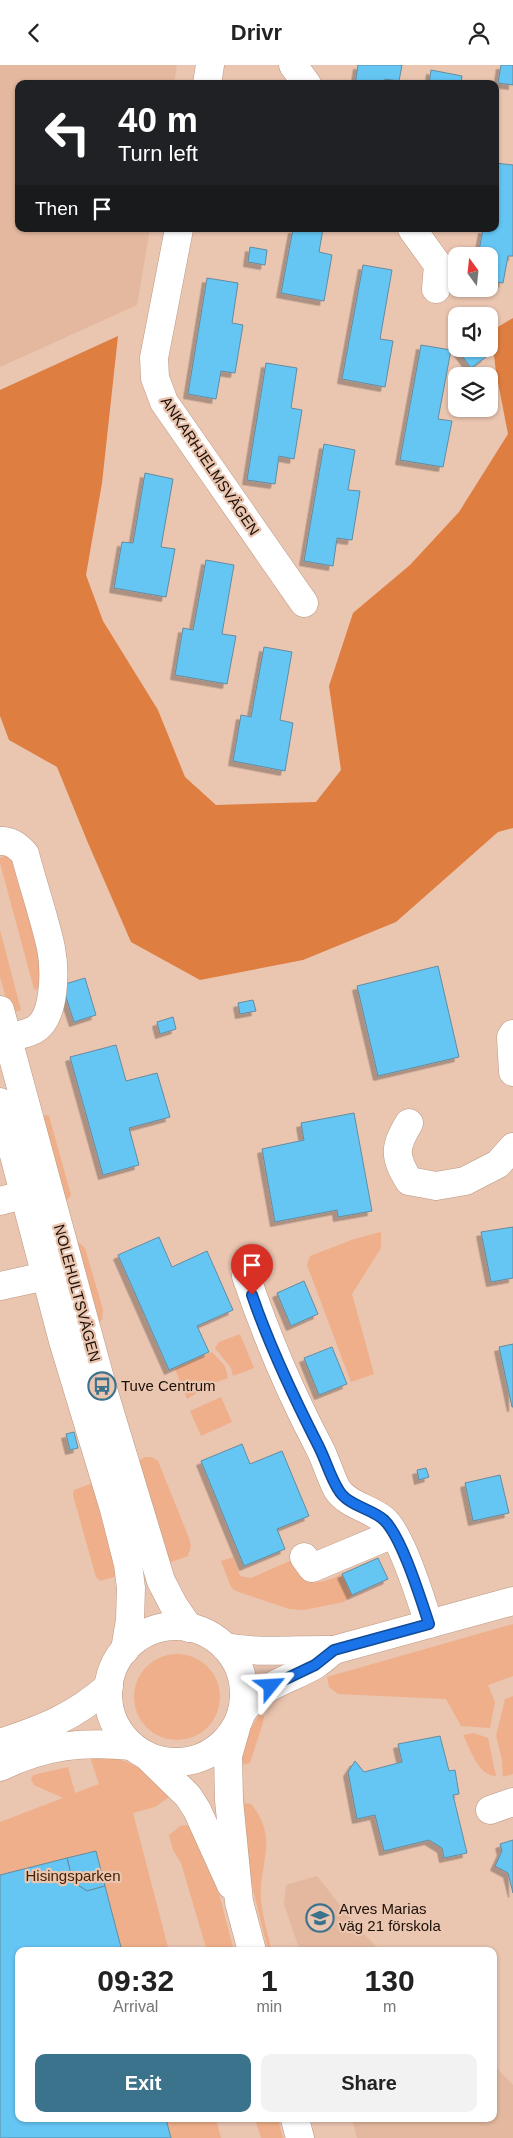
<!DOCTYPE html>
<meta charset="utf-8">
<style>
body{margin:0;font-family:Arial,sans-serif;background:#f2f2f2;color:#222;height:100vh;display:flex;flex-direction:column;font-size:19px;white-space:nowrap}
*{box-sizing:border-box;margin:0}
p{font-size:16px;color:#767676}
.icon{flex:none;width:28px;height:28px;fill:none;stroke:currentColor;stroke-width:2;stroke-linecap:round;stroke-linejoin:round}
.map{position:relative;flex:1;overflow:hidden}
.side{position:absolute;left:15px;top:1882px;width:482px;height:175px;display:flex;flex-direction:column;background:#fff;border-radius:10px;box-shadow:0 1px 4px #0004}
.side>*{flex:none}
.banner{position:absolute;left:15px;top:15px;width:484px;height:152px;border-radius:10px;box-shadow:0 1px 4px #0004;background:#202124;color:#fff;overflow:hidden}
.needle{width:32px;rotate:345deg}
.tools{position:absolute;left:448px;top:182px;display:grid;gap:10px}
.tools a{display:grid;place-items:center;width:50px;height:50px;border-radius:10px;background:#fff;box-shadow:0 1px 4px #0004;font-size:25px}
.pin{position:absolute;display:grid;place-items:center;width:42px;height:42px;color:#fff;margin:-51px -21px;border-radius:50% 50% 50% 0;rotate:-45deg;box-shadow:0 0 5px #0007}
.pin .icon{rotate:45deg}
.me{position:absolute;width:55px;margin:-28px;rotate:63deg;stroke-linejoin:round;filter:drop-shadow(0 0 4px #0008)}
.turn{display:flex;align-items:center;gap:18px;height:105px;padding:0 20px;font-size:22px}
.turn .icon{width:65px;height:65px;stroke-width:2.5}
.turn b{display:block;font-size:35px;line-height:42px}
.then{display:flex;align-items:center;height:48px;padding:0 20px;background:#0003;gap:10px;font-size:19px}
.eta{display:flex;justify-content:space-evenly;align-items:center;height:85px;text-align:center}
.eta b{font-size:30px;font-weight:600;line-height:35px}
.cta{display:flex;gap:10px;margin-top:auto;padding:10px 20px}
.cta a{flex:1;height:58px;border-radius:10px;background:#3b738d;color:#fff;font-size:20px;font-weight:600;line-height:58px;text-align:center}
.cta a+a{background:#f2f2f2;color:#222}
header{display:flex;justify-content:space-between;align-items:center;height:65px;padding:0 20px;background:#fff;font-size:22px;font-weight:600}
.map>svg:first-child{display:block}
.built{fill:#e3b89e}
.green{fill:#efaf8a}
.forest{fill:#de7e40}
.building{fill:#65c6f4;stroke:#658b9e;filter:url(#shadow)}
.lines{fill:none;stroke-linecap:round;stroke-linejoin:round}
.minor-casing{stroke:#bb9883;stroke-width:29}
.minor{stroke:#fff;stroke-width:28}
.route-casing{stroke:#114b97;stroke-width:12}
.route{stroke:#1a73e8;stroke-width:9}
.labels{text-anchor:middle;stroke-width:4.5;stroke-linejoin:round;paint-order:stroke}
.street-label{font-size:15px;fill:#1c1008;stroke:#eac5b0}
.poi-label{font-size:15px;fill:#1c1008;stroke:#eac5b0;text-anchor:start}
.park-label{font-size:15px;fill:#462106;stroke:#eac5b0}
</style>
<header><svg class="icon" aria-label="back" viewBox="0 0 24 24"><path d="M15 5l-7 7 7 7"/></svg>Drivr<svg class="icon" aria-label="person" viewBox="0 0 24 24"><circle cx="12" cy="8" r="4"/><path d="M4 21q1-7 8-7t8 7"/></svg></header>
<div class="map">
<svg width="513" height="2073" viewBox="0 0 513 2073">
<defs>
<filter id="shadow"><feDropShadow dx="-4.5" dy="4.5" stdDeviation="0" flood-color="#0004"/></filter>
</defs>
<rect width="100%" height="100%" fill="#eac5b0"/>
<g class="built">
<polygon points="0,0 177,0 174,19 19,19 19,164 150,164 137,240 0,302"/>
<polygon points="317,1811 361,1866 381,1886 300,1886 284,1839 286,1820"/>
<polygon points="494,2000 513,2020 513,2073 357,2073 352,2054 494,2054"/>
</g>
<g class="green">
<polygon points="6,790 11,793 45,911 42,920 36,925 34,924 0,798 0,793"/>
<polygon points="0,865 21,945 10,948 0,912"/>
<polygon points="46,1050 49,1051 71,1130 67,1135 63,1135 43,1051"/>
<polygon points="381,1167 381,1183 352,1229 374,1309 351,1317 307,1200 310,1191 354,1174"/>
<polygon points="78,1177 85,1183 103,1245 102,1255 95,1260 73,1178"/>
<polygon points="240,1269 254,1303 233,1311 231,1303 215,1283 219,1277"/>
<polygon points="212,1287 225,1301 228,1313 209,1320 187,1334 175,1304"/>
<polygon points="221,1332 232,1357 201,1371 190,1346"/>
<polygon points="146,1392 152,1392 158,1396 189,1473 191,1481 188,1491 166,1499 135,1397"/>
<polygon points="96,1417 121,1510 100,1516 96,1512 73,1430 74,1425"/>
<path d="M 233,1492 L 240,1511 L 251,1513 L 292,1495 C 309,1518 314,1523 342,1509 L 352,1530 L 344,1537 L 304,1545 L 289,1544 L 236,1526 L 231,1522 L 221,1496 Z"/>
<polygon points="513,1559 513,1611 488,1620 495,1637 490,1663 461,1661 446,1634 338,1629 329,1622 327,1612"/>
<circle cx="177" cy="1632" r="43"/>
<polygon points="513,1631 513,1709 503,1712 502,1695 496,1671 505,1634"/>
<path d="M 261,1648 L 264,1651 C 265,1655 252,1690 250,1698 L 244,1700 C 236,1689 252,1658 261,1648 Z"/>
<path d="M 474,1668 L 488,1673 L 496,1711 C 478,1711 470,1683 463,1670 Z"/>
<path d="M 89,1689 C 128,1692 145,1704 172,1730 L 155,1742 L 133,1748 L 169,1886 L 19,1886 L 19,2054 L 216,2054 L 221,2073 L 0,2073 L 0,1757 L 63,1733 L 34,1720 L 31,1714 L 33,1710 L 68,1702 L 75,1728 L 99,1719 Z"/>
<path d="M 242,1738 L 251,1739 C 280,1774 258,1799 261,1836 C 263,1853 268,1870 272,1886 L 268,1886 L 248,1804 Z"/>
<polygon points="188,1760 193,1764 217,1821 234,1886 207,1886 181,1798 173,1785 169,1770 180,1761"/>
<polygon points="255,2054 278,2054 283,2073 261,2073"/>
</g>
<polygon class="forest" points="513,253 513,763 498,767 396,857 303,895 200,915 131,877 88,778 57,702 9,675 0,651 0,325 118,271 102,418 86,510 103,556 158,645 185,712 216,740 316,737 341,705 329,621 353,548 410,500 459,447 508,369 496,307 491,266"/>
<g class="building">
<polygon points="358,0 402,0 399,16 385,14 384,19 355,19"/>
<polygon points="501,0 513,0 513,20 498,18"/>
<polygon points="431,5 462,11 461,19 429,19"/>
<polygon points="495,98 513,100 513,191 508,191 503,218 489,216 489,191 478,191 483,164 495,164"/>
<polygon points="293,164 323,164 319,187 332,190 324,236 281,228"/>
<polygon points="250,182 267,185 265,200 248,197"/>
<polygon points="363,200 392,205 380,274 393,276 385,322 342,314"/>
<polygon points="207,213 238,218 232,258 243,260 235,308 221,306 216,334 188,329"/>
<polygon points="421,280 451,285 438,354 452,356 443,402 400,395"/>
<polygon points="457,284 480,284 486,292 471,303"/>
<polygon points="266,298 297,303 291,343 302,345 294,394 279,391 275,419 247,415"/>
<polygon points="324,379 355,385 348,425 360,426 352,475 337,473 333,501 304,496"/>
<polygon points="145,408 173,414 161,482 175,484 166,532 114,523 122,477 133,478"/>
<polygon points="206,495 234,500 222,569 236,571 227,619 175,610 183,563 193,565"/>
<polygon points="264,582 292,587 280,655 293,658 285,706 233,696 241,650 251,652"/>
<polygon points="438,901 459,992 378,1011 357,921"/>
<polygon points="85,913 96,950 74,957 62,920"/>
<polygon points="253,935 256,946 240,949 238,938"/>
<polygon points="173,952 176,964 160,969 157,957"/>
<polygon points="116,980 126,1016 157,1008 170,1052 129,1063 139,1100 103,1110 70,992"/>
<polygon points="354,1048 372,1146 338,1152 337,1145 275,1157 262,1084 304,1075 301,1058"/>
<polygon points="513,1162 513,1213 491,1217 481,1167"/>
<polygon points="159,1172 172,1202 207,1186 233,1245 197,1261 209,1287 169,1305 118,1190"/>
<polygon points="304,1216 318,1249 291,1261 277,1228"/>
<polygon points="513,1279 513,1342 512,1342 499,1282"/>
<polygon points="332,1282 347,1319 319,1330 304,1293"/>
<polygon points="74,1367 78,1383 70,1385 66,1369"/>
<polygon points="242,1379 250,1399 282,1386 309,1451 277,1464 285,1484 244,1501 201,1396"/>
<polygon points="426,1403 429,1412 419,1415 417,1405"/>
<polygon points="500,1410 509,1448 473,1456 465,1418"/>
<polygon points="378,1493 388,1514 352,1530 342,1509"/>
<polygon points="440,1671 449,1706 455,1705 459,1729 453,1730 467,1788 444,1793 442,1783 429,1775 384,1786 375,1750 357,1754 348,1707 355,1696 364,1707 402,1697 398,1679"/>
<polygon points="513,1775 513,1828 508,1808 495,1801 502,1786 500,1779"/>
<polygon points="96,1786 105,1821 87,1826 73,1817 67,1793"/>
<polygon points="67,1793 73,1817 87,1826 105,1821 122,1886 19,1886 19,2054 166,2054 171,2073 0,2073 0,1810"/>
</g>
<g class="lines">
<g class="minor-casing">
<g id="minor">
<polyline points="293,0 307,19"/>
<polyline points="207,19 210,0"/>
<polyline points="179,164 154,293 155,313 164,337 304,538"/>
<polyline points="412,164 438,200 436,224"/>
<path d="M 0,776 C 10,775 19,782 25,789 C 33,820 44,851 51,883 C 55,904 56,953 34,965 C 25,970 10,972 0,974"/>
<polyline points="0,945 102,1321 161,1516 174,1541 189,1563"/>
<polyline points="513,969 511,972 513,1007"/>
<polyline points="0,1037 63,1276 114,1444 128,1499 131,1523 130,1555 125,1585"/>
<path d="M 409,1058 C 394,1083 394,1091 409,1116 L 436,1121 L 465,1116 L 498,1099 L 513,1082"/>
<polyline points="0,1136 42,1125"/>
<path d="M 246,1211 C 266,1270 290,1327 319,1382 C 326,1395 330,1411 337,1424 C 347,1440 370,1443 384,1455 C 402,1471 421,1535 429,1559"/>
<polyline points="0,1221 64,1207"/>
<polyline points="304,1492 312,1503 393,1469"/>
<circle cx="176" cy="1629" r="68"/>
<path d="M 225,1582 C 262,1589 297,1584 334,1585 L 513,1536"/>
<path d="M 242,1647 C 262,1619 287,1616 315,1600 C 321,1596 328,1590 334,1585"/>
<polyline points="236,1663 228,1691 229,1735 239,1837 252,1886"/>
<path d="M 0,1678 C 45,1663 74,1652 109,1621"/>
<polyline points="146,1690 188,1731 197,1745 231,1820"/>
<path d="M 0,1702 C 45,1680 83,1676 132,1681"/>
<polyline points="490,1745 513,1737"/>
<polyline points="295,2054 300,2073"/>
</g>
</g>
<use href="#minor" class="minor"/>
</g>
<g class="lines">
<g class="route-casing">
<path id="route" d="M 252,1230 C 270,1283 294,1333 319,1382 C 326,1396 330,1411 338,1424 C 347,1441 371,1443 384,1455 C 402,1472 421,1535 429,1559 L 334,1585 L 315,1600 L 271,1621"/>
</g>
<use href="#route" class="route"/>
</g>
<defs>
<g id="bus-ring" transform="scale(1.4375)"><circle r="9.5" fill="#eac5b0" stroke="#3b738d" stroke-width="1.5"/><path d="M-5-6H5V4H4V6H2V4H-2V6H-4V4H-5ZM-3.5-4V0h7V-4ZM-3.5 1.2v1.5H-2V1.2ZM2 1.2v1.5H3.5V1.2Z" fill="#3b738d"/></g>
<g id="school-ring" transform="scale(1.4375)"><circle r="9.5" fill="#eac5b0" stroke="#3b738d" stroke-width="1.5"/><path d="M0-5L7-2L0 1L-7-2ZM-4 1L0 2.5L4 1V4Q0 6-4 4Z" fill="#3b738d"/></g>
</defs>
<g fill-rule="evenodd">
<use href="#bus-ring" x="102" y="1321"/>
<use href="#school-ring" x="320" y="1853"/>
</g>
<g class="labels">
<g class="street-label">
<text transform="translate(210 401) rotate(56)" y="5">ANKARHJELMSVÄGEN</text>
<text transform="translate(77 1228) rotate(75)" y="5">NOLEHULTSVÄGEN</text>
</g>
<g class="poi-label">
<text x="121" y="1326">Tuve Centrum</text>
<text x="339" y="1849">Arves Marias<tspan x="339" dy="17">väg 21 förskola</tspan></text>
</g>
<g class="park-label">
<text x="73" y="1816">Hisingsparken</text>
</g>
</g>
</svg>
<div class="tools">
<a><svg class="needle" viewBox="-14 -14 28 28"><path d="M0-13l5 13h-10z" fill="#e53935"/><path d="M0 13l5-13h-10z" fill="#767676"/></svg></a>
<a><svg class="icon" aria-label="sound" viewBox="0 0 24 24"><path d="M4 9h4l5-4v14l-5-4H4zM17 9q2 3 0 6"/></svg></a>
<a><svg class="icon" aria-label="layers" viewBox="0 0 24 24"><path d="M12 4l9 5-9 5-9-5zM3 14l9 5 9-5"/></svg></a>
</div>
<div class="pin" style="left:252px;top:1230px;background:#d93025"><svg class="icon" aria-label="arrive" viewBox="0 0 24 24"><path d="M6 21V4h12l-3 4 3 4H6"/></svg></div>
<svg class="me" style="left:271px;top:1621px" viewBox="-20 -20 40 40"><path d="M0-17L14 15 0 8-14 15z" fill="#1a73e8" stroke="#fff" stroke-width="4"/></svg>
<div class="banner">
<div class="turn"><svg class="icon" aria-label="left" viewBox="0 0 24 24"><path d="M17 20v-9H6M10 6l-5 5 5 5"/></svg><div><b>40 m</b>Turn left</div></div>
<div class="then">Then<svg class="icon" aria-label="arrive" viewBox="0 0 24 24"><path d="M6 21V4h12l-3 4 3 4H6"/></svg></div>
</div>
<section class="side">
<div class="eta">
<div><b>09:32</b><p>Arrival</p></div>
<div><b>1</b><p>min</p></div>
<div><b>130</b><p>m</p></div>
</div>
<div class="cta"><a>Exit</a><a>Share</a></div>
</section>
</div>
